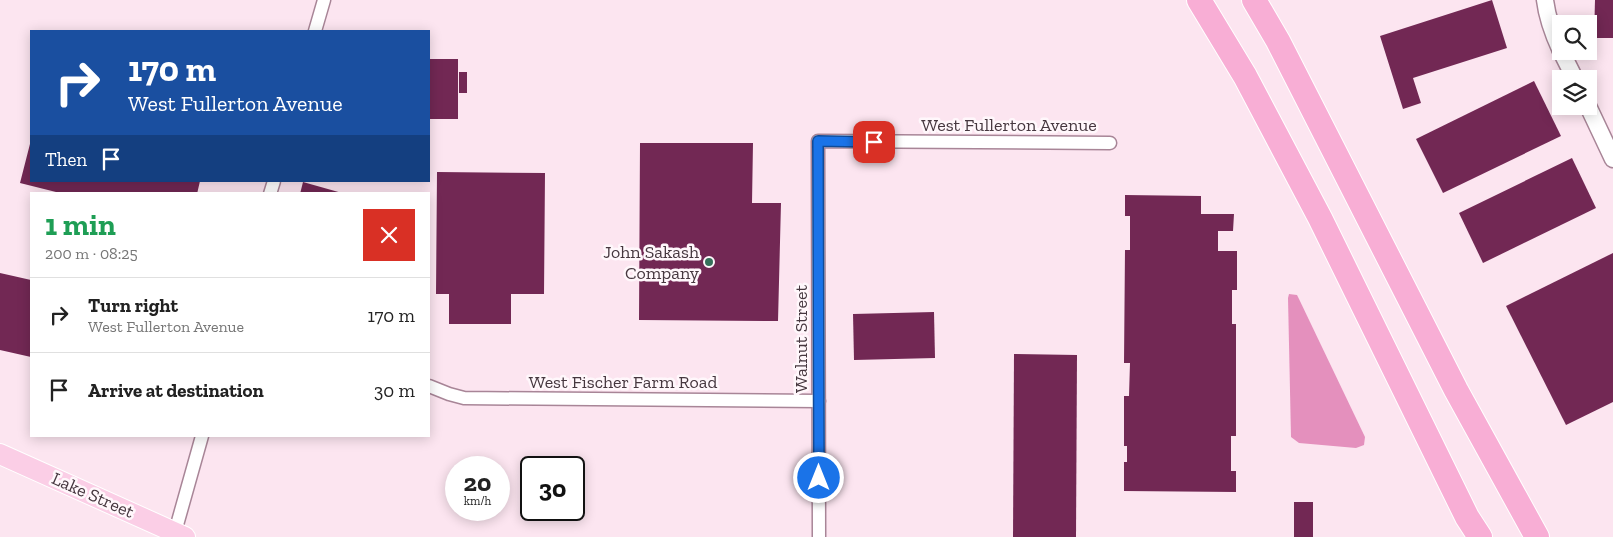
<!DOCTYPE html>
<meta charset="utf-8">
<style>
body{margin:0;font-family:"Zilla Slab",serif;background:#f2f2f2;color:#222;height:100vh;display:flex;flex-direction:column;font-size:19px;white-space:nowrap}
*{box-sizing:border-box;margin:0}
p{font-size:16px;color:#767676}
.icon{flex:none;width:28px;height:28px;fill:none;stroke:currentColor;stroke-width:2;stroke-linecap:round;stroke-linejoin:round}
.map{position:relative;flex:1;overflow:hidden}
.details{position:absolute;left:30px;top:192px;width:400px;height:245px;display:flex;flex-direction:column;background:#fff;border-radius:0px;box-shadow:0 2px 12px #0003}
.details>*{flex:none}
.hud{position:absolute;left:30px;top:30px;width:400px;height:152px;border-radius:0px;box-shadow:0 2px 12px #0003;background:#1a4fa0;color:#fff;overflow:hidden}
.tools{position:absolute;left:1552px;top:15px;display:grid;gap:10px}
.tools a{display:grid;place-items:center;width:45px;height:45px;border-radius:0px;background:#fff;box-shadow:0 2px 12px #0003;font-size:25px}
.speed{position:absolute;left:445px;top:456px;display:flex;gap:10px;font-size:25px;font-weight:700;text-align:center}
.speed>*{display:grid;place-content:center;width:65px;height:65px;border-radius:50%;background:#fff;box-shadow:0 2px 12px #0003;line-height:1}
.speed small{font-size:12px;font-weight:400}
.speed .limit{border:2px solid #111;border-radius:8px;background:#fff;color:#111}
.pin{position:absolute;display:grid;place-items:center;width:42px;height:42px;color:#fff;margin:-21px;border-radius:10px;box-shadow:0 2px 8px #0006}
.me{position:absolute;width:55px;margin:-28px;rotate:0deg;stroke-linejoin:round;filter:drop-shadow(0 0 4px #0008)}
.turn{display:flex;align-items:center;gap:18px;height:105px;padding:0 15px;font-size:22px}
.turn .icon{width:65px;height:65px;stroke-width:2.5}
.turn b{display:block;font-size:35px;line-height:42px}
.then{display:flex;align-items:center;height:48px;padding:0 15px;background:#0003;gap:10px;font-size:19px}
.round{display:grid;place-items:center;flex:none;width:52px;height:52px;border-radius:0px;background:#f2f2f2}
.headline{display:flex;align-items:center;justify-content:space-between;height:85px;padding:0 15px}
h1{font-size:30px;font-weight:700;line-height:38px;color:#1e9e55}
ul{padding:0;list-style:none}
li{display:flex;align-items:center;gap:15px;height:75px;padding:0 15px;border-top:1px solid #e0e0e0}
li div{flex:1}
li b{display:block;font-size:19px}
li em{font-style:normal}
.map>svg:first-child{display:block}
.water{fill:#e490bd}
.building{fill:#722854}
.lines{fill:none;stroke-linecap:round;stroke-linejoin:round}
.minor-casing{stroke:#a88597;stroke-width:15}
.tertiary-casing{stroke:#a88597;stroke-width:19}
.primary-casing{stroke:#fff;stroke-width:22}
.motorway-casing{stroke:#fff;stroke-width:26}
.minor{stroke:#fff;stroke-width:12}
.tertiary{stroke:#fff;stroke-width:16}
.primary{stroke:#fbcee6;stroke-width:20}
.motorway{stroke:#f8aed5;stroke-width:24}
.route-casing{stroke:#114b97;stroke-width:12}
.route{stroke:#1a73e8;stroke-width:9}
.poi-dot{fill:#35705a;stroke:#fff7fb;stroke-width:2}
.labels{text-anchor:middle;stroke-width:5;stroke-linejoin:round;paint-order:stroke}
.street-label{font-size:18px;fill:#46373f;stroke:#fff7fb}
.poi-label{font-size:18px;fill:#46373f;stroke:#fff7fb;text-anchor:end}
</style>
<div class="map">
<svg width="1613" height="537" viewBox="0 0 1613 537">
<rect width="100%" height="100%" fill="#fce5f0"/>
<polygon class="water" points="1289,294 1297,295 1299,299 1365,437 1364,445 1356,448 1299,443 1291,437 1288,298"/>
<g class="building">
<polygon points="1492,0 1507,48 1413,78 1421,103 1403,109 1380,36"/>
<polygon points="1595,0 1613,0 1613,38 1594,38"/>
<rect x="429" y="59" width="29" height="60"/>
<rect x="459" y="72" width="8" height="21"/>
<polygon points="1534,81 1561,136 1443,193 1416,139"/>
<polygon points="31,140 31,181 200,181 197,194 64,194 20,183"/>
<polygon points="640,143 753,143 752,203 781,203 778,321 639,320"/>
<polygon points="1572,158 1596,208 1483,263 1459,213"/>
<polygon points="437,172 545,173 544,294 511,294 511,324 449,324 449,294 436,294"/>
<polygon points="303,182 342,193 342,194 300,194"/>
<polygon points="1125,195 1201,196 1201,214 1234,214 1233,231 1218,231 1218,251 1237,251 1237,290 1232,290 1232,324 1236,324 1236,436 1231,436 1231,471 1236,471 1236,492 1124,491 1124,462 1127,462 1127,446 1124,446 1124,396 1129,396 1130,363 1124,363 1125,250 1130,250 1130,216 1125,216"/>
<polygon points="1613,253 1613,402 1566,425 1506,306"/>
<polygon points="0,273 31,280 31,357 0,350"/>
<polygon points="934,312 935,358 854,360 853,314"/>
<polygon points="1014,354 1077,355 1076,537 1013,537"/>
<rect x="1294" y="502" width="19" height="35"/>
</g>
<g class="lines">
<g class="minor-casing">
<g id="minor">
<polyline points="315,31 324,0"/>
<polyline points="270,194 274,181"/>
<polyline points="429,386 449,394 464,398 819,401"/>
<polyline points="175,532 202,436"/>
<polyline points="819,537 818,141 1110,143"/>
</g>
</g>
<g class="tertiary-casing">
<g id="tertiary">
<path d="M 1545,0 C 1547,17 1554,36 1561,51"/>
<polyline points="1561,51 1575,79"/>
<polyline points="1588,106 1613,159"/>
</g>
</g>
<g class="primary-casing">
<polyline id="primary" points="0,454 185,537"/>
</g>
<g class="motorway-casing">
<g id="motorway">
<polyline points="1199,0 1245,76 1320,218 1467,517 1480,537"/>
<polyline points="1254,0 1278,41 1456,390 1537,537"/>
</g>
</g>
<use href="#minor" class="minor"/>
<use href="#tertiary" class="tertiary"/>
<use href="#primary" class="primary"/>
<use href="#motorway" class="motorway"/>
</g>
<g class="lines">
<g class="route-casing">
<polyline id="route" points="819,478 818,141 874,142"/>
</g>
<use href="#route" class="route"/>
</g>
<circle class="poi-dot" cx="709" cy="262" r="5"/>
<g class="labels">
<g class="street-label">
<text x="1009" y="131">West Fullerton Avenue</text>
<text transform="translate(801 339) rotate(-90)" y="6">Walnut Street</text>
<text x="623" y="388">West Fischer Farm Road</text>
<text transform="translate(93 495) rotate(24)" y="6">Lake Street</text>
</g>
<g class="poi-label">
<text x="699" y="258">John Sakash<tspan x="699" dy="21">Company</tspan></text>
</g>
</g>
</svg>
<div class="tools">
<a><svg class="icon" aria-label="search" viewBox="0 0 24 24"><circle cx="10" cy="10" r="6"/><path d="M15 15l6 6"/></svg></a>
<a><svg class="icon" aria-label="layers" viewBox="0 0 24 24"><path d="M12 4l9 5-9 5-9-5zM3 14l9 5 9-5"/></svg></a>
</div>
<div class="speed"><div>20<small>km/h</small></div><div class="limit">30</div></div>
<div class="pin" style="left:874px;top:142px;background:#d93025"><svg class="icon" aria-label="arrive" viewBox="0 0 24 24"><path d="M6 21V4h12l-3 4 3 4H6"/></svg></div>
<svg class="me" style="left:819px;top:478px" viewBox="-20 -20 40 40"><circle r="17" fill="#1a73e8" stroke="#fff" stroke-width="3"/><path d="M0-11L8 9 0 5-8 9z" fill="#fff"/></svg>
<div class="hud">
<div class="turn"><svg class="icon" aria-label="right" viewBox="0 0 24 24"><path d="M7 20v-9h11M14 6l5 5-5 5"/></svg><div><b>170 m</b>West Fullerton Avenue</div></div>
<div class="then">Then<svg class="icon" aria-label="arrive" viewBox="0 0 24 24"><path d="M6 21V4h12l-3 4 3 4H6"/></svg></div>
</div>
<section class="details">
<div class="headline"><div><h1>1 min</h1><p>200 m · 08:25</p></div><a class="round" style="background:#d93025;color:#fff"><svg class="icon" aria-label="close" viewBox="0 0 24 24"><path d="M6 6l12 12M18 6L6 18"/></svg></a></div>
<ul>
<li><svg class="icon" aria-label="right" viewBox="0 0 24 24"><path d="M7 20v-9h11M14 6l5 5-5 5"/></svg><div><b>Turn right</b><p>West Fullerton Avenue</p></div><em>170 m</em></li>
<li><svg class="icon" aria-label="arrive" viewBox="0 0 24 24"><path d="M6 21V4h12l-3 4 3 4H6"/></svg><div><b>Arrive at destination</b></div><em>30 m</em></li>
</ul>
</section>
</div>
